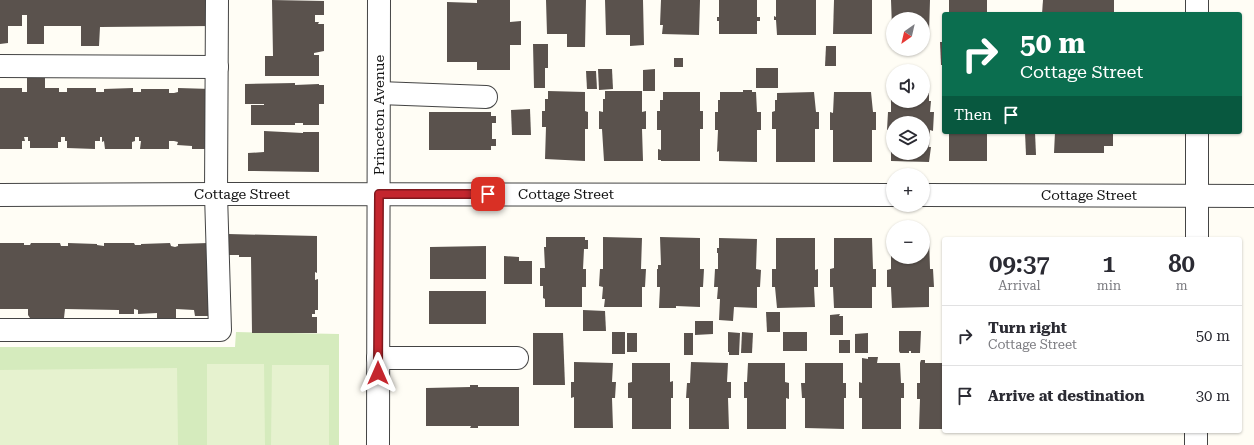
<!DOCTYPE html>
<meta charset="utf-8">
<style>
body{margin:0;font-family:"Roboto Serif",serif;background:#f7f7f7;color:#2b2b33;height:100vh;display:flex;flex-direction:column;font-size:15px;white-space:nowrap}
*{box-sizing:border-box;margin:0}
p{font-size:13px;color:#7c7c81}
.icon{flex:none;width:22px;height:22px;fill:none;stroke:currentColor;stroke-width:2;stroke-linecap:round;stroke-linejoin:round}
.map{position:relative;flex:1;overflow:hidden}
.drawer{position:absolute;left:942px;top:237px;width:300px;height:196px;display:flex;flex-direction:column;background:#fff;border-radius:4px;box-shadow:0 1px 3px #0004}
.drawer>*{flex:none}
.guide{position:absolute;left:942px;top:12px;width:300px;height:122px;border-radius:4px;box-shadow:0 1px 3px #0004;background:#0b6e4f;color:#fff;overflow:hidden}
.needle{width:26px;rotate:214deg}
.controls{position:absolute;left:886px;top:12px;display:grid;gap:8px}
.controls a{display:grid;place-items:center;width:44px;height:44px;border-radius:50%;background:#fff;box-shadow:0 1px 3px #0004;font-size:20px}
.pin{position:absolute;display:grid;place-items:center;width:34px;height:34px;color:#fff;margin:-17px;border-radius:8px;box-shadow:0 2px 6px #0006}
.me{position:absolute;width:44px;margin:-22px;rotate:0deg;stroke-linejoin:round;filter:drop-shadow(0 0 3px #0008)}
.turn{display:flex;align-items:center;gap:14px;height:84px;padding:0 12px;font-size:18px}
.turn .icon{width:52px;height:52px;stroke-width:2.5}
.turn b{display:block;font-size:28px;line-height:34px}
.then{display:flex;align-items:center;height:38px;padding:0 12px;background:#0003;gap:8px;font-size:15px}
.eta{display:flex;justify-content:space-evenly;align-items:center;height:68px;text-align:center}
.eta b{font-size:24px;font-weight:600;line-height:28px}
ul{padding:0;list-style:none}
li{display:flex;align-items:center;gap:12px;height:60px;padding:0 12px;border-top:1px solid #e1e1e2}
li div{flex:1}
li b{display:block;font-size:15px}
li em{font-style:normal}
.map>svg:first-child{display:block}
.green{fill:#d5ebbd}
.pitch{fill:#e6f2cf}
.building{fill:#5a524d;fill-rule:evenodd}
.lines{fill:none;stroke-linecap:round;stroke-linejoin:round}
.minor-casing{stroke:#444;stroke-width:24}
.minor{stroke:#fff;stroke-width:22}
.route-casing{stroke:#7f191e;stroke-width:10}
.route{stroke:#c4262e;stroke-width:7}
.labels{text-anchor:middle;stroke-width:4;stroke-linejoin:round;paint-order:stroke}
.street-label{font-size:14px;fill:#111;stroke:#fff}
</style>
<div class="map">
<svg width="1254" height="445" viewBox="0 0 1254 445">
<rect width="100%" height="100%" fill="#fffdf5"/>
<polygon class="green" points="236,332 339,334 339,445 0,445 0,347 235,347"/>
<g class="pitch">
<polygon points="207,364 264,364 265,445 207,445"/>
<polygon points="272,365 329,365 329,445 271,445"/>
<polygon points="177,368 178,445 0,445 0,370"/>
</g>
<g class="building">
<polygon points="0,0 214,0 211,26 100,27 99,46 81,46 81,26 44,26 44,44 27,44 27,15 22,15 22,26 8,26 8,43 0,44"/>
<polygon points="272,0 324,1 324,15 315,15 315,22 319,22 318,24 324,24 324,51 314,53 314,55 319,55 319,76 265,76 265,56 273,56"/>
<polygon points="477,0 510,0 510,22 521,21 521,45 510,45 510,70 477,70 477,62 447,62 447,2 477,3"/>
<polygon points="546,0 586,0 585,47 567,47 567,34 547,34"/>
<polygon points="605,0 643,0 644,45 630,46 630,35 606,35"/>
<polygon points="661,0 700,0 699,35 662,34 663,25 660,25"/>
<polygon points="719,0 757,0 757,17 760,17 760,21 757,21 757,34 719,34 719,21 717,21 717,17 719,17"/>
<polygon points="776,0 816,0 816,35 777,35 776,20 774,20 774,16 776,17"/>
<polygon points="834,0 872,0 872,34 833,34"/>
<polygon points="891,0 930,0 929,34 923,35 923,19 893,19 893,28 892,28"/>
<rect x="949" y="0" width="38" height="14"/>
<polygon points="1043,0 1114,0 1114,14 1042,14"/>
<polygon points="940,42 944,42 944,65 941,65"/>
<polygon points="533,44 548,44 548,68 545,68 545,88 534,88"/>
<polygon points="826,46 836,46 836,66 825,66"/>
<rect x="674" y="58" width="9" height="9"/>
<rect x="756" y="68" width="22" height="20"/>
<polygon points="598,69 612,69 613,89 599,90"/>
<polygon points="655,69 655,91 643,91 643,70"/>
<polygon points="586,71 596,71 597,89 587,89"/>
<polygon points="27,77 45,77 45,88 59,88 59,92 67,92 67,88 96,88 96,92 104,92 104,89 133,88 133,92 141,92 141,89 169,89 169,93 174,93 178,92 178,88 211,89 211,149 192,149 192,146 177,145 178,142 174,141 169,141 169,149 140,149 141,141 139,141 139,137 135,137 135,141 132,142 132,149 105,149 104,141 102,142 102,137 100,137 100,141 95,141 95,149 67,148 67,141 65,141 65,137 61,137 61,142 58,142 58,148 30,148 30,141 28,141 28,137 24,137 25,141 22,141 22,149 0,149 0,88 22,88 22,92 27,92"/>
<polygon points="295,83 295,85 319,84 319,85 324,85 324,104 319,104 319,125 303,125 303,123 295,123 295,125 251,125 251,105 264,105 264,104 245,104 245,84"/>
<polygon points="743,90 752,90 752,92 756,92 757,112 761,112 761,130 757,130 757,162 719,161 719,151 717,152 718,130 715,130 715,112 718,112 718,100 720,100 720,92 743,92"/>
<polygon points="548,91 585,92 585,111 588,112 588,129 585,129 585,161 545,159 546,127 542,127 542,111 545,111 545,99 548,99"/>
<polygon points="605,91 642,91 642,112 646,111 646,129 642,129 643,161 604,161 602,129 599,129 599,111 603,112 603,99 605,99"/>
<polygon points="663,92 700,92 700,111 703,111 703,129 700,129 700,161 661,161 661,160 658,160 658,149 661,150 661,130 657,130 657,111 660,111 660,100 663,100"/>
<polygon points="814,92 816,112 819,112 819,129 815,129 815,162 776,162 776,129 772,129 772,112 775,111 775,100 777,100 777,93"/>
<polygon points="834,92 871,92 873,112 876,112 876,130 872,130 872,162 833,162 833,130 830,130 830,112 833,113"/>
<path d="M 923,93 L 929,93 L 929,101 L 931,101 L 930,112 L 934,112 L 933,131 L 930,130 L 929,147 L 931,147 L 929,162 L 891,161 L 891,130 L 887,130 L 888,112 L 891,112 L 891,100 L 923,101 ZM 893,123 L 923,123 L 923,153 L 893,153 Z"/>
<polygon points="530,109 531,135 512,135 511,110"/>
<polygon points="429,112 491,112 491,116 496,116 496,123 492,123 492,139 496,139 496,146 491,146 491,150 429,150"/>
<polygon points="264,131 303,133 303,132 319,132 319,172 248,171 248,153 264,152"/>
<rect x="949" y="132" width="38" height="29"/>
<polygon points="1025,132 1035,132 1036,155 1026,155"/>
<polygon points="1055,132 1113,132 1113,146 1104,146 1104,153 1054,153"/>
<polygon points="228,234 317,236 317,273 315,272 315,280 318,279 318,310 315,310 315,314 312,314 312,317 317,317 317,333 252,333 251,257 239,257 239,255 228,255"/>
<polygon points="546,237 585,237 585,240 588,240 588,249 584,249 583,269 586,269 586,287 582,287 582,307 545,307 545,299 543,298 543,286 540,286 540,268 545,268 544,247 546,247"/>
<polygon points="603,237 642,238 641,269 646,269 645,287 642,287 642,307 604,307 605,299 602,299 603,287 599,286 600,269 603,269"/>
<polygon points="660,237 700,238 700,269 704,269 703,287 700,287 700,307 676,306 676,308 659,308 660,287 657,287 657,269 658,269 658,265 661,265"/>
<polygon points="923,237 929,237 930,269 933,269 934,287 929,287 929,307 892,308 891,287 887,287 887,270 891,269 891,238 893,238 893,257 923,257"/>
<polygon points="719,238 757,239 756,269 761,270 760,287 757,287 757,308 734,307 733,321 719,320 720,299 717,299 718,287 714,287 715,269 718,269 718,253 717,253 717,248 719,248"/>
<polygon points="776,238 815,238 815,270 818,269 818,287 814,287 815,307 777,308 775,287 772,287 772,269 776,269"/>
<polygon points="834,238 872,238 873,269 876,269 876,287 872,287 872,308 834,308 833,287 830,287 830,269 834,268"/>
<polygon points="0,243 24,243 24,245 30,245 31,243 60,243 61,246 68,246 68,243 97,244 97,245 104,246 104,243 134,243 135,245 141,245 141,244 170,243 171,246 175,247 178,246 178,244 208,243 209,316 195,316 194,310 176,309 176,320 157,320 157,313 138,314 138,310 134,309 134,314 119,314 119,310 65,309 64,318 30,318 28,315 28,309 0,309"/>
<polygon points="486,246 486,279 430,279 430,247"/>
<polygon points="504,256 519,257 519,261 532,261 532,284 504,284"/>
<rect x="429" y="291" width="57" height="33"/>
<polygon points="583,310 605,311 606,331 583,331"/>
<polygon points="766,312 780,312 780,332 767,332"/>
<polygon points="840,314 839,316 843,316 843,335 830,335 830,315"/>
<polygon points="695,321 713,321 713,334 695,335"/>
<polygon points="899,331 921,331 920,353 911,353 911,351 909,351 909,353 900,353 899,351"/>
<rect x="612" y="332" width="13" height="22"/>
<polygon points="728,332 740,333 739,355 729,355 729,352 728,352"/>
<polygon points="742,332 753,333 752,353 741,353"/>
<rect x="783" y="332" width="24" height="19"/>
<polygon points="533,333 563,333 565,385 533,385"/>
<rect x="627" y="333" width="10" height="19"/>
<rect x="684" y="333" width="9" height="22"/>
<polygon points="868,333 868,353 855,353 855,334"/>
<rect x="839" y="340" width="11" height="13"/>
<polygon points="868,357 878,357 877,363 900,363 901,383 904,383 904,398 901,398 901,429 862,429 862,398 859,398 859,382 862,383 862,358 868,359"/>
<polygon points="921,360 925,360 925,363 944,363 944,429 919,429 920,399 917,399 917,383 920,383 920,363"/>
<polygon points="574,362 613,363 612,382 616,382 615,398 612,398 613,428 574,428 574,397 571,398 571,382 574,382"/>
<polygon points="691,362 728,363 727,382 731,382 731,398 728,398 729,429 689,429 689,398 686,398 687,383 690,383"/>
<polygon points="632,363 670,363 670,382 673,381 673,398 671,398 671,429 632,429 632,398 628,398 628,383 632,382"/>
<polygon points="748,363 785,363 785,382 789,383 789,399 786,398 786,429 747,429 747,398 744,398 744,382 747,382"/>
<polygon points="805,363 843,363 843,383 846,383 846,398 844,398 844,429 805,428 805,398 802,398 801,383 805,383"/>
<polygon points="470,385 478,385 478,387 519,387 519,426 478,426 478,428 470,428 471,426 426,426 426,388 470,387"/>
</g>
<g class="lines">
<g class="minor-casing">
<g id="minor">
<polyline points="1197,14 1197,0"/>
<polyline points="0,66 217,67"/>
<polyline points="379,93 486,97"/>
<polyline points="1197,132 1197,239"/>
<polyline points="0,195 216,194 893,195"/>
<polyline points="923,195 1254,196"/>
<polyline points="0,330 220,330 216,194 217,0"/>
<polyline points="378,358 517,358"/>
<polyline points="378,445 379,0"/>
<polyline points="1196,445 1196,431"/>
</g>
</g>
<use href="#minor" class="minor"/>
</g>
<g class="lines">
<g class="route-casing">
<polyline id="route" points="378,373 379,194 488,194"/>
</g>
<use href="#route" class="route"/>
</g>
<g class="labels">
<g class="street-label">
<text transform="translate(379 115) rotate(-90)" y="5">Princeton Avenue</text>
<text x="242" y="199">Cottage Street</text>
<text x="566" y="199">Cottage Street</text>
<text x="1089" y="200">Cottage Street</text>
</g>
</g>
</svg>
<div class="controls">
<a><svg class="needle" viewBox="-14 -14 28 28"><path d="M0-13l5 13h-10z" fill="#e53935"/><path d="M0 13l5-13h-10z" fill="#7c7c81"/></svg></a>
<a><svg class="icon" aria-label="sound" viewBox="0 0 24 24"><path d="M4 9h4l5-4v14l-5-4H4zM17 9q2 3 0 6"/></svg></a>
<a><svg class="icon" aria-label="layers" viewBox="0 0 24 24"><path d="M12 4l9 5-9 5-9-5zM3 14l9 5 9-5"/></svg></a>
<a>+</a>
<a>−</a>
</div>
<div class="pin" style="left:488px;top:194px;background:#d93025"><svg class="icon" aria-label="arrive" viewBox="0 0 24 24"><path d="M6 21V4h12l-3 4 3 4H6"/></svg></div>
<svg class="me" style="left:378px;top:373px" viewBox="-20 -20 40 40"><path d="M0-17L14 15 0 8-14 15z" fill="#c4262e" stroke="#fff" stroke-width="4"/></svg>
<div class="guide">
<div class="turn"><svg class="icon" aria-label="right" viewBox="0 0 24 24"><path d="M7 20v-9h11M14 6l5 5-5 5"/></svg><div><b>50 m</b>Cottage Street</div></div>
<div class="then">Then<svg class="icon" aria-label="arrive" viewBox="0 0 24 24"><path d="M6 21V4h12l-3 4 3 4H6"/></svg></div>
</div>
<section class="drawer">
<div class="eta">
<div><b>09:37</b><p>Arrival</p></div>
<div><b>1</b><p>min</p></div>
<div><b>80</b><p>m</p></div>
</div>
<ul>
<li><svg class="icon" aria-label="right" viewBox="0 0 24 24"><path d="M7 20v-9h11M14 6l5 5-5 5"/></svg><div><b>Turn right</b><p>Cottage Street</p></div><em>50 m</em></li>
<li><svg class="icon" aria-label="arrive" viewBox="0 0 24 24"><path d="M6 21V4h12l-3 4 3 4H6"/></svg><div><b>Arrive at destination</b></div><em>30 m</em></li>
</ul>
</section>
</div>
